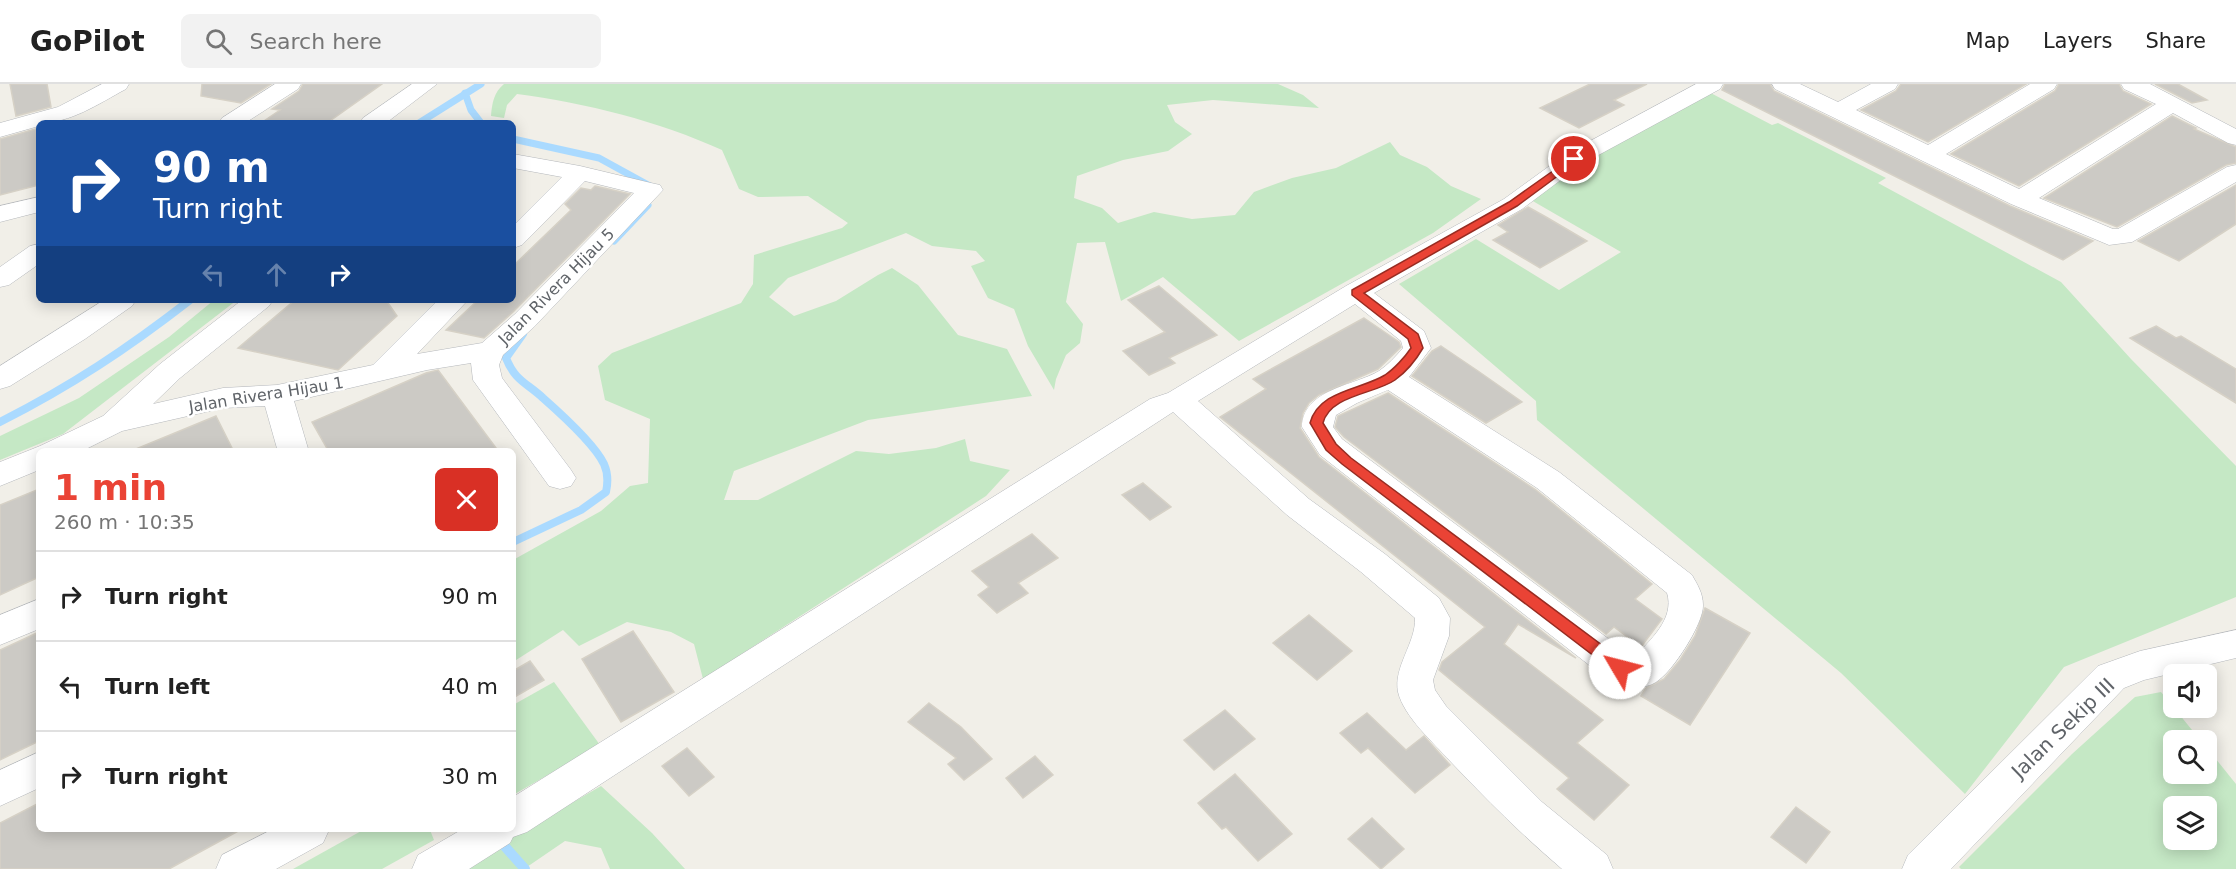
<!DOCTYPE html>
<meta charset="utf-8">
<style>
body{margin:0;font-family:"DejaVu Sans",sans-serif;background:#f2f2f2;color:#222;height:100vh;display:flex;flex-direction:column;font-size:22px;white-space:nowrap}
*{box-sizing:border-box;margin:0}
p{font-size:20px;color:#767676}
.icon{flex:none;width:33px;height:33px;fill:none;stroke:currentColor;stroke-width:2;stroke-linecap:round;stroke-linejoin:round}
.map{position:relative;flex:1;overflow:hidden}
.side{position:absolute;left:36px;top:364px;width:480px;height:384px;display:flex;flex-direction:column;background:#fff;border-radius:9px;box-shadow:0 3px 15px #0003}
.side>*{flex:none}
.hud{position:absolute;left:36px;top:36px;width:480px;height:183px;border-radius:9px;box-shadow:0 3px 15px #0003;background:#1a4fa0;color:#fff;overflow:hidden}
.tools{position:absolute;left:2163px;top:580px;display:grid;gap:12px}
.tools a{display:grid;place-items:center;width:54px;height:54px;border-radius:9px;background:#fff;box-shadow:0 3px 15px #0003;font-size:30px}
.pin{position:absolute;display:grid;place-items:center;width:51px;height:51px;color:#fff;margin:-26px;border:3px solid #fff;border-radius:50%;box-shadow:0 2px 6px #0007}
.me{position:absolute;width:66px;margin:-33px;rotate:307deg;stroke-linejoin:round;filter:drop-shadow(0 0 4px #0008)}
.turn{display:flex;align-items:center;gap:21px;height:126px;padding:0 18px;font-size:27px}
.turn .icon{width:78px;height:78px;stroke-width:2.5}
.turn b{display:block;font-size:42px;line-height:51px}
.lanes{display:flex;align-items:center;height:57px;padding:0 18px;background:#0003;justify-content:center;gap:30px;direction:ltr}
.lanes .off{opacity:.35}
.round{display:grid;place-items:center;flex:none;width:63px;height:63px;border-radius:9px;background:#f2f2f2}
.summary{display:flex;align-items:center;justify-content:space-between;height:102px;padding:0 18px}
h1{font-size:36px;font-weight:700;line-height:45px;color:#ea4335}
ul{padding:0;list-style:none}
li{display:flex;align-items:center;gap:18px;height:90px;padding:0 18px;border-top:2px solid #e0e0e0}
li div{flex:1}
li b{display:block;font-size:22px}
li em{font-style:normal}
header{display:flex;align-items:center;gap:36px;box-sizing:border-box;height:84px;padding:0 30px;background:#fff;border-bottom:2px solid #e0e0e0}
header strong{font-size:28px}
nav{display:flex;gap:33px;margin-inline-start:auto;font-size:21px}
.search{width:420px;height:54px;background:#f2f2f2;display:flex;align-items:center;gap:15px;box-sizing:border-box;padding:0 21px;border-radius:9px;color:#767676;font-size:22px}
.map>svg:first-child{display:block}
.green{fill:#c5e8c5;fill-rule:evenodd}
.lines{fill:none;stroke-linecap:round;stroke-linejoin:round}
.stream-far2{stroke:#aadaff;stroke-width:7}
.stream-far1{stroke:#aadaff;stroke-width:8}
.stream{stroke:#aadaff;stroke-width:10}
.building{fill:#cccac5;stroke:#d6d1c6;stroke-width:1.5}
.street-casing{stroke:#b5b8bc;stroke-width:1}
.street{fill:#fff;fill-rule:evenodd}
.route{fill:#ea4335;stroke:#982c22;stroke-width:1.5}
.labels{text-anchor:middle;stroke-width:5;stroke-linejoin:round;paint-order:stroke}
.street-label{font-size:16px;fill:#5f6368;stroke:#fff}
.near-street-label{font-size:20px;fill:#5f6368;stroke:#fff}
</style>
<header>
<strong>GoPilot</strong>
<div class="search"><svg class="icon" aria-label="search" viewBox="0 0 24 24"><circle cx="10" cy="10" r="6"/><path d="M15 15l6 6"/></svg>Search here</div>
<nav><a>Map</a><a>Layers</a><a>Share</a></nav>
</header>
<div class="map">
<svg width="2236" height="785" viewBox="0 0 2236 785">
<rect width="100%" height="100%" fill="#f1efe8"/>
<g class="green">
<path d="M 504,0 L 1278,0 L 1303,11 L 1319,24 L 1213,16 L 1167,21 L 1175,38 L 1192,50 L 1168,67 L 1123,76 L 1077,92 L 1074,114 L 1102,124 L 1118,139 L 1154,128 L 1192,135 L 1235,131 L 1254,108 L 1292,94 L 1336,84 L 1390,58 L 1400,71 L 1427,83 L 1451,102 L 1481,115 L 1433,149 L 1239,257 L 1163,193 L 1121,217 L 1105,158 L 1077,159 L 1066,218 L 1083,240 L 1080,259 L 1066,271 L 1056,295 L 1054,306 L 1028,262 L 1014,225 L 988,214 L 971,182 L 985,177 L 976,167 L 932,162 L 906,149 L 788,194 L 769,213 L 794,232 L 836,217 L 878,191 L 892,184 L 918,201 L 958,251 L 1007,265 L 1032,312 L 868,336 L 734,387 L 724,416 L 758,416 L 856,367 L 889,370 L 936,364 L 965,355 L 970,377 L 1010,386 L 986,412 L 703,595 L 694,560 L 671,548 L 627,538 L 579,562 L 563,546 L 513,578 L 513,476 L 601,427 L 630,402 L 648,399 L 650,335 L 605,316 L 598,282 L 612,269 L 741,219 L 753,200 L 754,171 L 842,144 L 848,139 L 808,112 L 758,113 L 739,105 L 722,66 C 658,37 586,19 517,10 L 507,21 L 504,34 L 491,32 C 492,19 494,8 504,0 Z"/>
<polygon points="1703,5 1772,41 1778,39 1886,94 1878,99 2061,198 2131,275 2236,382 2236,513 2064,583 1965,710 1841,589 1537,336 1536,317 1399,200 1476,155 1559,206 1621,168 1531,116 1595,71"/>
<polygon points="214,216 237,216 63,350 0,376 0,352 79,314 169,253"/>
<polygon points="554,598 600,661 513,711 513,621"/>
<path d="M 2161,608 L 2201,657 L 2174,657 L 2174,690 L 2206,690 L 2207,664 L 2236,700 L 2236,785 L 1961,785 L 1959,783 L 2072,670 L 2135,613 ZM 2174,723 L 2206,723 L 2206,756 L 2174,756 Z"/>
<polygon points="601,702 652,749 685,785 610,785 601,764 565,757 524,785 458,785"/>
<polygon points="363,746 430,746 434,756 382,785 293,785"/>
</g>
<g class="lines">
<g class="stream-far2">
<polyline points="465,9 471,26 481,39"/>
<polyline points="419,39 481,0"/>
<polyline points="513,55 599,74 650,102"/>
<polyline points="614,157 648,121"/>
</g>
<g class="stream-far1">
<path d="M 0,338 C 71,302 127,265 190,216"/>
<path d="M 513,458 L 581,426 L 606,408 C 608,399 608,389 604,380 C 595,361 560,329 543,314 C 527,299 515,297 506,274 L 523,250"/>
</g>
<polyline class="stream" points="490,746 525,785"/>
</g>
<g class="building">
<polygon points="10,0 47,0 51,23 16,32"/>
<polygon points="202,0 271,0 241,19 201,12"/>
<polygon points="303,0 382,0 327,39 261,39 280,26 272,25 299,7"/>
<polygon points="1590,0 1647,0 1614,16 1624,21 1579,44 1540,24"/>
<polygon points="1725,0 1770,0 1774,7 2010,122 2093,157 2063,176 1722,6"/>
<polygon points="1901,0 2026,0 1928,58 1861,26 1896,7"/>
<polygon points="2059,0 2119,0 2123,7 2151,20 2019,102 1951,70 2055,7"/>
<polygon points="2155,0 2178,0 2207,16 2192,19"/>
<polygon points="2172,32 2196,44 2194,45 2236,63 2236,79 2226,81 2117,143 2044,114"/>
<polygon points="39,44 39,101 0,111 0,55"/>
<polygon points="2236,101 2236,140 2179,177 2138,157"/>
<polygon points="595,102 630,110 513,228 484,254 446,246 478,216 513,216 513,182 571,126 565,120 581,104 591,106"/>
<polygon points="1528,123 1546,133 1587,157 1540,184 1493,156 1508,148 1498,141"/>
<polygon points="1159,202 1217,251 1169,274 1175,279 1149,291 1123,267 1165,248 1128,216"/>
<polygon points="295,216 386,216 397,232 338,286 238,264"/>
<polygon points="1364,234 1399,258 1401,263 1378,285 1319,311 1309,319 1303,329 1300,344 1319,373 1576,574 1518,540 1504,560 1603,636 1577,659 1629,701 1594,736 1557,705 1569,694 1439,586 1442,578 1485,543 1220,333 1266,305 1253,295"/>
<polygon points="2156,242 2176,254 2181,252 2236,285 2236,319 2130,254"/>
<polygon points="1441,262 1478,287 1522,318 1486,339 1412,292 1432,267"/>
<polygon points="438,286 499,368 329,368 312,338 426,289"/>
<polygon points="1388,309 1536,406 1652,500 1635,515 1662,535 1641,563 1614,543 1606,550 1344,353 1335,343 1338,332"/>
<polygon points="216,332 234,368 131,368 131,367"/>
<polygon points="1143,399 1171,423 1150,436 1122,411"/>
<polygon points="39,405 39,493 0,511 0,421"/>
<polygon points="1032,450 1058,474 1018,499 1028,509 997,529 978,511 989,503 972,487"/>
<polygon points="1705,524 1750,549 1690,641 1641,612 1646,604 1664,595 1680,576 1695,552"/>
<polygon points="1309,531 1352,567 1317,596 1273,559"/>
<polygon points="633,547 674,608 621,638 582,575"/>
<polygon points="39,548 39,657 0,676 0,566"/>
<polygon points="530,577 544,596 513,614 513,587"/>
<polygon points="929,619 961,643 992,675 964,696 948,680 956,674 908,638"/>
<polygon points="1225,626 1255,655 1214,686 1184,656"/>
<polygon points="1367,629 1406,666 1424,652 1450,681 1415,709 1368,664 1361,669 1340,649"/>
<polygon points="687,664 714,693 689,712 662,682"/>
<polygon points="1035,672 1053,691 1023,714 1006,694"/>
<polygon points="1235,690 1292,750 1258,777 1226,743 1222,745 1198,719"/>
<polygon points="39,719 39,746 240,746 169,785 0,785 0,739"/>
<polygon points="1796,723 1830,748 1806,779 1771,753"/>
<polygon points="1372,734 1404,765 1381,785 1348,755"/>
</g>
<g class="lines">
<g class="street-casing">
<g id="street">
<path d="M 102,0 L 129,0 L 126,5 C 98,20 71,39 39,39 L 39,42 L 0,53 L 0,39 L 58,23 Z"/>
<polygon points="275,0 301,0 298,5 245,39 219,39 222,34"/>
<polygon points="412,0 437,0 386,39 360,39 363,34"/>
<path d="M 1696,0 L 1723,0 L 1720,5 L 1582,80 L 1522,125 L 1374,209 L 1424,247 L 1431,264 L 1409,293 L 1559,388 L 1692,491 C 1697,500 1703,509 1703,521 C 1704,539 1672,589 1656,598 C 1639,608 1623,602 1607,595 L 1320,371 L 1302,343 C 1303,305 1354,302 1379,287 C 1388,281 1396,272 1403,264 L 1401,257 L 1355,220 L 1198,317 L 1309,415 L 1385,470 L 1439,514 L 1450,534 L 1449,552 L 1433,596 L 1435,606 L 1446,622 L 1542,718 L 1607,771 L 1613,785 L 1562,785 C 1522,751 1486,715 1450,677 C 1434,659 1404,633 1398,608 C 1393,583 1416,559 1415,534 L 1361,488 L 1287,431 L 1173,328 L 527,748 L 513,753 L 510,759 L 469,785 L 412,785 L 418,771 L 461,746 L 513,746 L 513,713 L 1150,315 L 1168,309 L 1346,202 L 1504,115 L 1566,70 ZM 1388,306 L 1537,404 L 1667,509 C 1675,535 1650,556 1634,574 L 1342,355 L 1333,343 L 1336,331 L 1357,319 Z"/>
<polygon points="1772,0 1800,0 1838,18 1871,0 1898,0 1895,5 1856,26 1928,61 2030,0 2057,0 2054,5 1946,70 2019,105 2156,20 2124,5 2121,0 2150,0 2236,45 2236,61 2228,59 2173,29 2039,114 2113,145 2118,145 2227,83 2236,81 2236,98 2132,158 2109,161 2011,120 1775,5"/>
<polygon points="513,70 580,82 651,99 660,101 663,106 535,242 503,271 499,281 502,294 571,386 576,394 571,402 560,405 549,402 478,303 473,296 471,279 427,286 294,317 309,368 278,368 265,322 223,324 122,347 80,368 39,368 39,386 0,402 0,378 40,362 103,332 160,280 242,216 273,216 269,222 180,294 153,320 223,304 277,301 373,281 438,216 468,216 417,270 482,259 515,230 634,109 585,97 522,161 513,164 513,142 562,93 513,84"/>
<polygon points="39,113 39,128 0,138 0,122"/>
<polygon points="39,160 39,180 9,201 0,203 0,183 30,162"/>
<polygon points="104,216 136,216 132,222 85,255 10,302 0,305 0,282"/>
<polygon points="39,515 39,545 0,561 0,531"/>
<polygon points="2236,546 2236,574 2144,596 2124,604 1951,785 1902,785 1908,771 2098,582 2140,567"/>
<polygon points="39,668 39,704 0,722 0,686"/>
<polygon points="271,746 329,746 323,759 276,785 216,785 222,771"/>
</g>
</g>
<use href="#street" class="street"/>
</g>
<path class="route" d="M 1574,72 L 1580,75 L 1578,77 L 1517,122 L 1364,209 L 1418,250 L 1423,264 C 1416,276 1406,288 1395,296 C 1375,310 1330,311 1323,339 L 1336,360 L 1351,374 L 1626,579 L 1628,584 L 1626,588 L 1620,590 L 1615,588 L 1342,380 L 1326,366 L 1310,339 C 1319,306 1361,306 1385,291 C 1394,285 1405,273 1411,264 L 1408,255 L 1352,211 L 1352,206 L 1509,118 Z"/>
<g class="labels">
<g class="street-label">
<text transform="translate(556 202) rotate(-45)" y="6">Jalan Rivera Hijau 5</text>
<text transform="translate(266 310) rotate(-9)" y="6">Jalan Rivera Hijau 1</text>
</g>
<g class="near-street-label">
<text transform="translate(2063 644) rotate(-44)" y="7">Jalan Sekip III</text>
</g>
</g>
</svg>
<div class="tools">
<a><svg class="icon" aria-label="sound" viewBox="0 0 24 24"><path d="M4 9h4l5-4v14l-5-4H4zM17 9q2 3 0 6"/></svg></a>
<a><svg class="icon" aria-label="search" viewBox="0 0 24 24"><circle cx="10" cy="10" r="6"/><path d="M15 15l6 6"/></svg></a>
<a><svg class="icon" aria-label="layers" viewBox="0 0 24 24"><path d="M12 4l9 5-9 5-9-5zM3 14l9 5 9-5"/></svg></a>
</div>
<div class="pin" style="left:1574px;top:75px;background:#d93025"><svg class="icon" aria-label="arrive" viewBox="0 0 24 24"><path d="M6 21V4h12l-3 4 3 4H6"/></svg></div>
<svg class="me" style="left:1620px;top:584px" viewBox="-20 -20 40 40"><circle r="19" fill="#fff"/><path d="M0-13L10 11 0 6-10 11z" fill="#ea4335"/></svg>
<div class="hud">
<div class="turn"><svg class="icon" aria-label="right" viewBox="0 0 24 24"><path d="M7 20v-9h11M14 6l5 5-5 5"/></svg><div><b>90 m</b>Turn right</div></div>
<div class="lanes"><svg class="icon off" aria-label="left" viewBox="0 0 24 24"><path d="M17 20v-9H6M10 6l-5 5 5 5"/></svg><svg class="icon off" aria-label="ahead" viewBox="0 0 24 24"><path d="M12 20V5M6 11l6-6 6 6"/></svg><svg class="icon" aria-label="right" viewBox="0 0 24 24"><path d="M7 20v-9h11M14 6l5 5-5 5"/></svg></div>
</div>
<section class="side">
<div class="summary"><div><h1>1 min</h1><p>260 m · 10:35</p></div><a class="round" style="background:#d93025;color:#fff"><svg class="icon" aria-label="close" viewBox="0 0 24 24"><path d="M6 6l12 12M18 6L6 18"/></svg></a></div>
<ul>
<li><svg class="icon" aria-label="right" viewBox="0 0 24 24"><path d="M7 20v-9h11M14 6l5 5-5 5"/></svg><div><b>Turn right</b></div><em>90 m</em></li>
<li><svg class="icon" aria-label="left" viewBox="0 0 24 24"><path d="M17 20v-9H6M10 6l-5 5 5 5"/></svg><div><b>Turn left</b></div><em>40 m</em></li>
<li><svg class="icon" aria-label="right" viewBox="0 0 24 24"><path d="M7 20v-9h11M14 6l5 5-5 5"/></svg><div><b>Turn right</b></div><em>30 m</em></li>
</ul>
</section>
</div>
